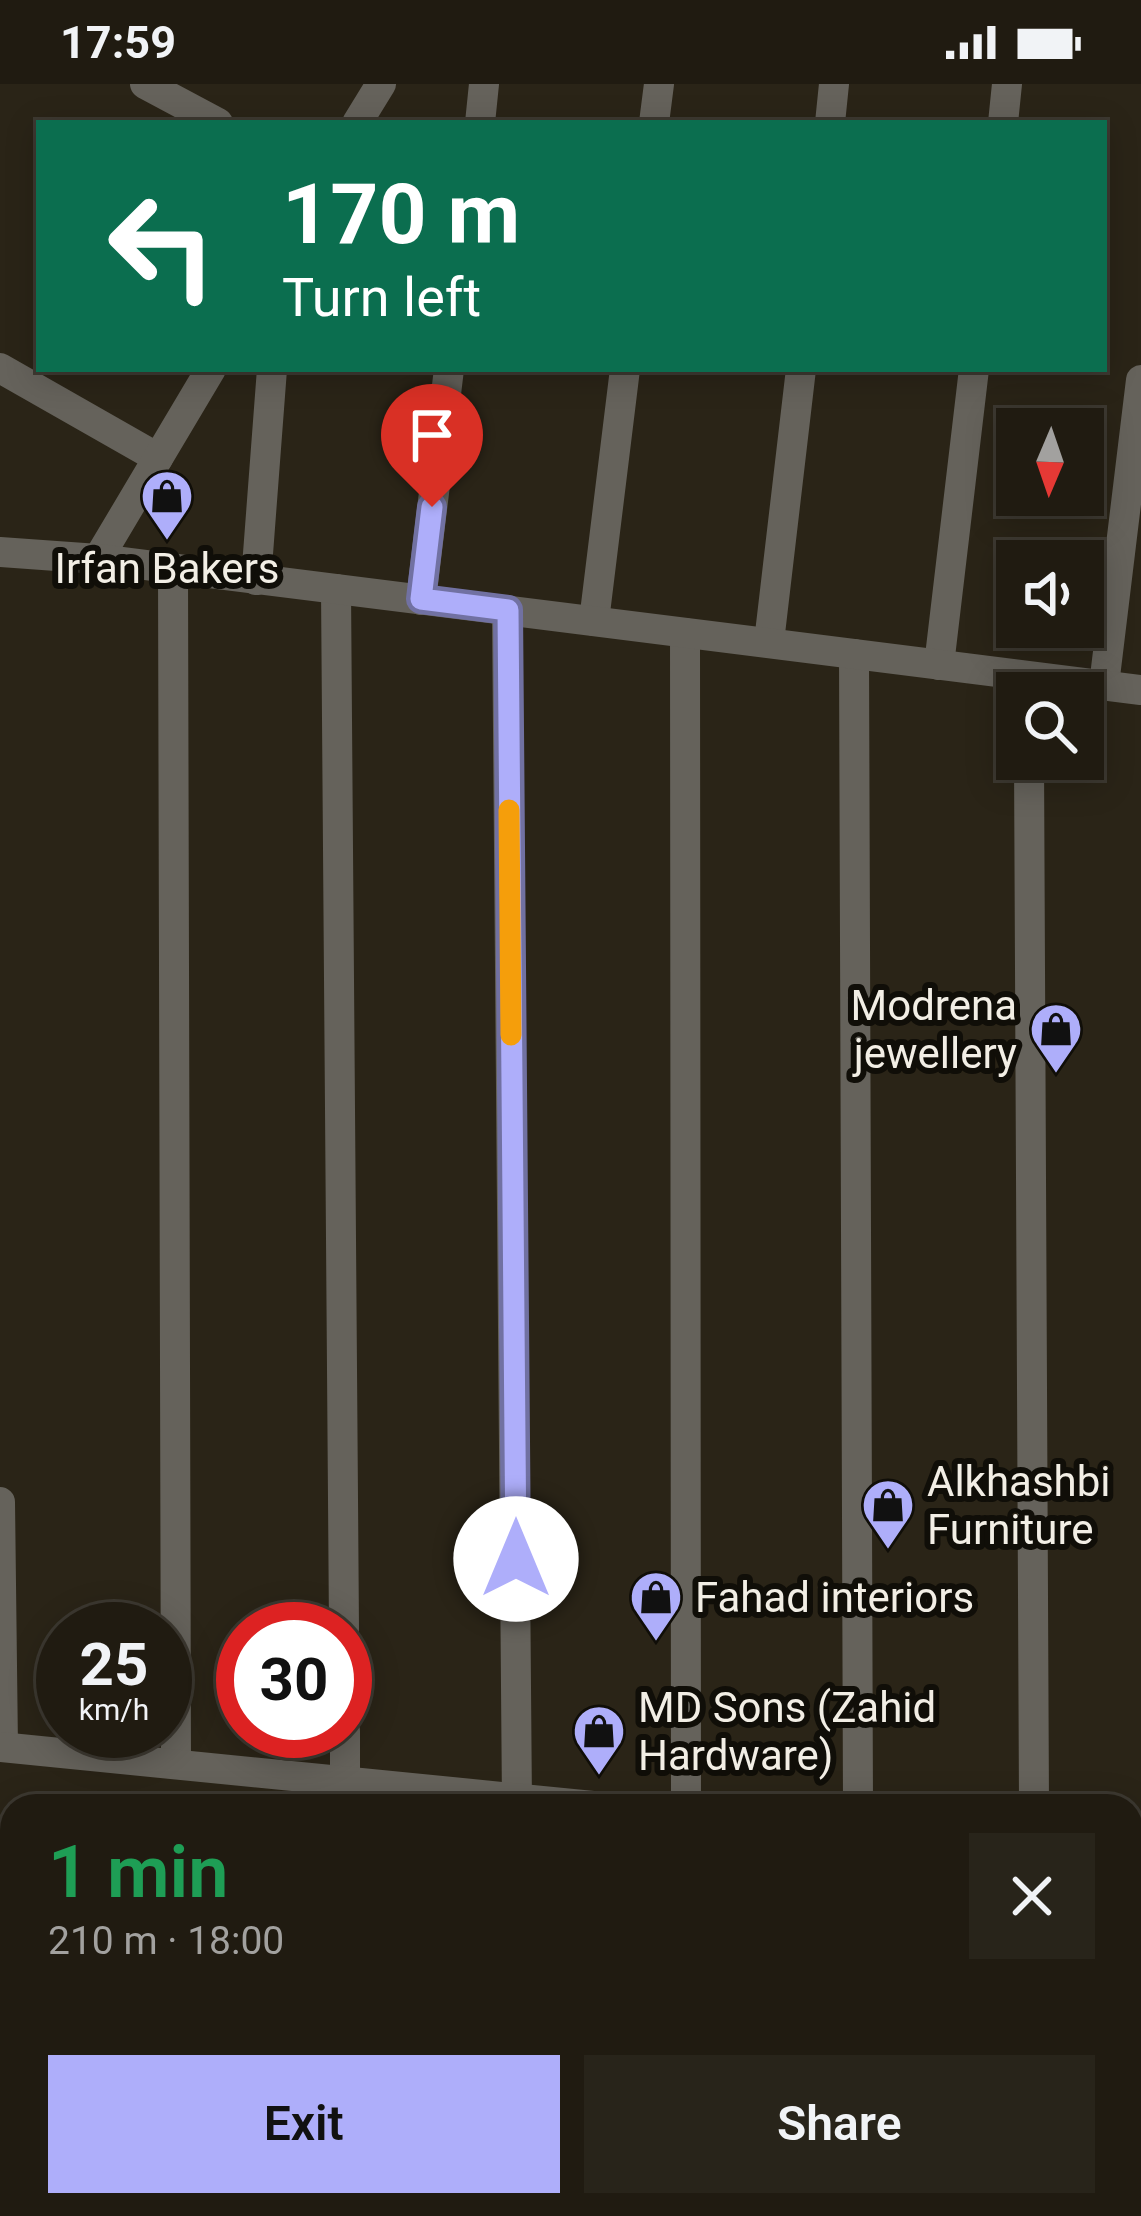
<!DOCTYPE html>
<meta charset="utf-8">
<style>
body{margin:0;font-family:Roboto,sans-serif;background:#28241a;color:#f1f3f6;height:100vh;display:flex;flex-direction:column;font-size:45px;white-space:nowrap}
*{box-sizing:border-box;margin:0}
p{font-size:39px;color:#a2a19f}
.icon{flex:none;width:66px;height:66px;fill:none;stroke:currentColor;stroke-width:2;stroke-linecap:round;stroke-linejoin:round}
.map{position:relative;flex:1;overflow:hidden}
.side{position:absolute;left:0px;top:1710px;width:1143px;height:423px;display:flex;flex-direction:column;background:#201b11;border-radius:36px 36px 0 0;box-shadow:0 6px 30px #0003,0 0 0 3px #3d3931}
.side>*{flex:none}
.guide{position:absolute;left:36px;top:36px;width:1071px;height:252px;border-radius:0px;box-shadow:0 6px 30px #0003,0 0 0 3px #3d3931;background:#0b6e4f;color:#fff;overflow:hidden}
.needle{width:78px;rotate:182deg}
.tools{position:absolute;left:996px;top:324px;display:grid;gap:24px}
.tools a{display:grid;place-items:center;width:108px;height:108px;border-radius:0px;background:#201b11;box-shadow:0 6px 30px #0003,0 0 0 3px #3d3931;font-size:60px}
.speed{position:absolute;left:36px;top:1518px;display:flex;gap:24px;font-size:60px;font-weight:700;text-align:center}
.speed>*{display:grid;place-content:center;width:156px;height:156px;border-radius:50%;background:#201b11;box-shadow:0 6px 30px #0003,0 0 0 3px #3d3931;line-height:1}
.speed small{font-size:30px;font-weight:400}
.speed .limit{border:18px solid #d22;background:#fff;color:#111}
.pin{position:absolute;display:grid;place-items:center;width:102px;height:102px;color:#fff;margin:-123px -51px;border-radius:50% 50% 50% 0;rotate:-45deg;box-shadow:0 0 12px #0007}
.pin .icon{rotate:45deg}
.me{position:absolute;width:132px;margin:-66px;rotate:0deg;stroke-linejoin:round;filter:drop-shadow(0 0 9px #0008)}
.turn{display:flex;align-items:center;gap:42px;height:252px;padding:0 48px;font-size:54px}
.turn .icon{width:156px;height:156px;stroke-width:2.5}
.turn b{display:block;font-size:84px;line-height:102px}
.round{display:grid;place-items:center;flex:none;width:126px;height:126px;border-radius:0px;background:#28241a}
.head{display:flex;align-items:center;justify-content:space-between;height:204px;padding:0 48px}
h1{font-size:72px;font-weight:600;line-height:90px;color:#1e9e55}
.action{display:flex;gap:24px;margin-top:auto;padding:24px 48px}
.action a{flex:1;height:138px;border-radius:0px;background:#aeaefa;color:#111;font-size:48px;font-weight:600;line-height:138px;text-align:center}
.action a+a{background:#28241a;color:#f1f3f6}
.status{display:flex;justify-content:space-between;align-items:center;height:84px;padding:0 60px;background:#201b11;direction:ltr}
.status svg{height:33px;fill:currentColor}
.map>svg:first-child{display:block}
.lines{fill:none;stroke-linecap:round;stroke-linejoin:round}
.trunk-tunnel{stroke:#484236;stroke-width:33;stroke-dasharray:33 16;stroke-linecap:butt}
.minor{stroke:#65625b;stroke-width:30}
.tertiary{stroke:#65625b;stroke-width:30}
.trunk{stroke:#b2ac9c;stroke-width:33}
.route-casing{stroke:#7171a2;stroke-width:30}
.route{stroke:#aeaefa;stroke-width:21}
.slow{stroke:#f59e0b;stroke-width:21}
.labels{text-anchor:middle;stroke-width:12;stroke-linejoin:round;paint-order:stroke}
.poi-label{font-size:42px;fill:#f2eee5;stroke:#100e08;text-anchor:start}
</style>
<div class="status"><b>17:59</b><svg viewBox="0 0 49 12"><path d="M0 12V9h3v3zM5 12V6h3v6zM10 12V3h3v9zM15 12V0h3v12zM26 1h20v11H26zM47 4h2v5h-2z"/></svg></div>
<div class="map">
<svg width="1141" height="2132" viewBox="0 0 1141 2132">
<rect width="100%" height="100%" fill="#2a2417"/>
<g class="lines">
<g class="trunk-tunnel">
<polyline points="0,1969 12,1971"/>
<polyline points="0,2031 12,2033"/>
</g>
<g class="minor">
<polyline points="145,0 218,39"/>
<polyline points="357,39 381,0"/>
<polyline points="480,39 484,0"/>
<polyline points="654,39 659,0"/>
<polyline points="830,39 834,0"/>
<polyline points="1003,39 1007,0"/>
<polyline points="0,284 158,374"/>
<polyline points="98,475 211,285"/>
<polyline points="173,484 176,1680"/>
<polyline points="256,496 272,285"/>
<polyline points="336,505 344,1545"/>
<polyline points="421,516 449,285"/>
<polyline points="507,526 517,1722"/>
<polyline points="594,537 625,285"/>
<polyline points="685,549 686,1722"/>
<polyline points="769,558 801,285"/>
<polyline points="854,570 858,1722"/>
<polyline points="939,581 974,285"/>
<polyline points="1104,601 1141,296"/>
<polyline points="1029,675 1034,1722"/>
<polyline points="0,1418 3,1663"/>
<polyline points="345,1647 345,1696"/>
<polyline points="0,1663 593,1722"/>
<polyline points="1131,1788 1141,1789"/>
<polyline points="0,1837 12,1838"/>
<polyline points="1131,1969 1141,1970"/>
</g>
<g class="tertiary">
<polyline points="0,468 98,475 1141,606"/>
<polyline points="0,1913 12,1915"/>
<polyline points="1131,2072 1141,2074"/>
<polyline points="0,2081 12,2083"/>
<polyline points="326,2121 416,2132"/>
</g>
<g class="trunk">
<polyline points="1131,2097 1141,2097"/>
<polyline points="738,2121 828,2132"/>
</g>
</g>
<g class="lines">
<g class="route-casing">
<polyline id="route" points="432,423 421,515 508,526 516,1475"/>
</g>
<use href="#route" class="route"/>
<polyline class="slow" points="509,726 511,951"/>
</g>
<defs>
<g id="shop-pin" transform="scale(2.7)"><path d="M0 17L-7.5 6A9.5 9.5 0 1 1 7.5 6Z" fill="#aeaefa" stroke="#100e08"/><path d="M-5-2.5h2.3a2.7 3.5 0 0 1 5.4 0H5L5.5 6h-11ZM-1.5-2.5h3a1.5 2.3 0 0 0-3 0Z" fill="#111"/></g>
</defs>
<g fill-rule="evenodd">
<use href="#shop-pin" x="167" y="412"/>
<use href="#shop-pin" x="1056" y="945"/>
<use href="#shop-pin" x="888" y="1421"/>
<use href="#shop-pin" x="656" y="1513"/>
<use href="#shop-pin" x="599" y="1647"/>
</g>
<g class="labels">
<g class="poi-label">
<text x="167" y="499" text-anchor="middle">Irfan Bakers</text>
<text x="1017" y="936" text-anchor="end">Modrena<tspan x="1017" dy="48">jewellery</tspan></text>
<text x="927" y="1412">Alkhashbi<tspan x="927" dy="48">Furniture</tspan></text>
<text x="695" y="1528">Fahad interiors</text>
<text x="638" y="1638">MD Sons (Zahid<tspan x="638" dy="48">Hardware)</tspan></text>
</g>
</g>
</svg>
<div class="tools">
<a><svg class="needle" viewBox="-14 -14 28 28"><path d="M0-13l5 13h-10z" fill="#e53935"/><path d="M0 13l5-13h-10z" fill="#a2a19f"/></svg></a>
<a><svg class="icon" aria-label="sound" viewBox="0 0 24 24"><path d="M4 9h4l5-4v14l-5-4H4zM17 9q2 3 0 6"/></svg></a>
<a><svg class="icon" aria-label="search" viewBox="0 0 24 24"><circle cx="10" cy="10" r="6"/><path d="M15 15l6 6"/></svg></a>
</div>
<div class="speed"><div>25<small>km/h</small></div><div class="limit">30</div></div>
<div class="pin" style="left:432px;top:423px;background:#d93025"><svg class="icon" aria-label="arrive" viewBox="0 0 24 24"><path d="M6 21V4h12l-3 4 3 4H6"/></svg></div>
<svg class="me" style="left:516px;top:1475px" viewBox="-20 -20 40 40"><circle r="19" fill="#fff"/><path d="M0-13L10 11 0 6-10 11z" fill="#aeaefa"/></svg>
<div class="guide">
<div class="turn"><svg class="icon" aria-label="left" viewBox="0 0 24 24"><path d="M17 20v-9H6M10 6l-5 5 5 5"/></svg><div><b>170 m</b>Turn left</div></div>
</div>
<section class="side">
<div class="head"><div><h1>1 min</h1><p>210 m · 18:00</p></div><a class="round"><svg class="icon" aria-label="close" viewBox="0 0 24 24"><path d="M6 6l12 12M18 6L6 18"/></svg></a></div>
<div class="action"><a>Exit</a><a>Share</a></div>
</section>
</div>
